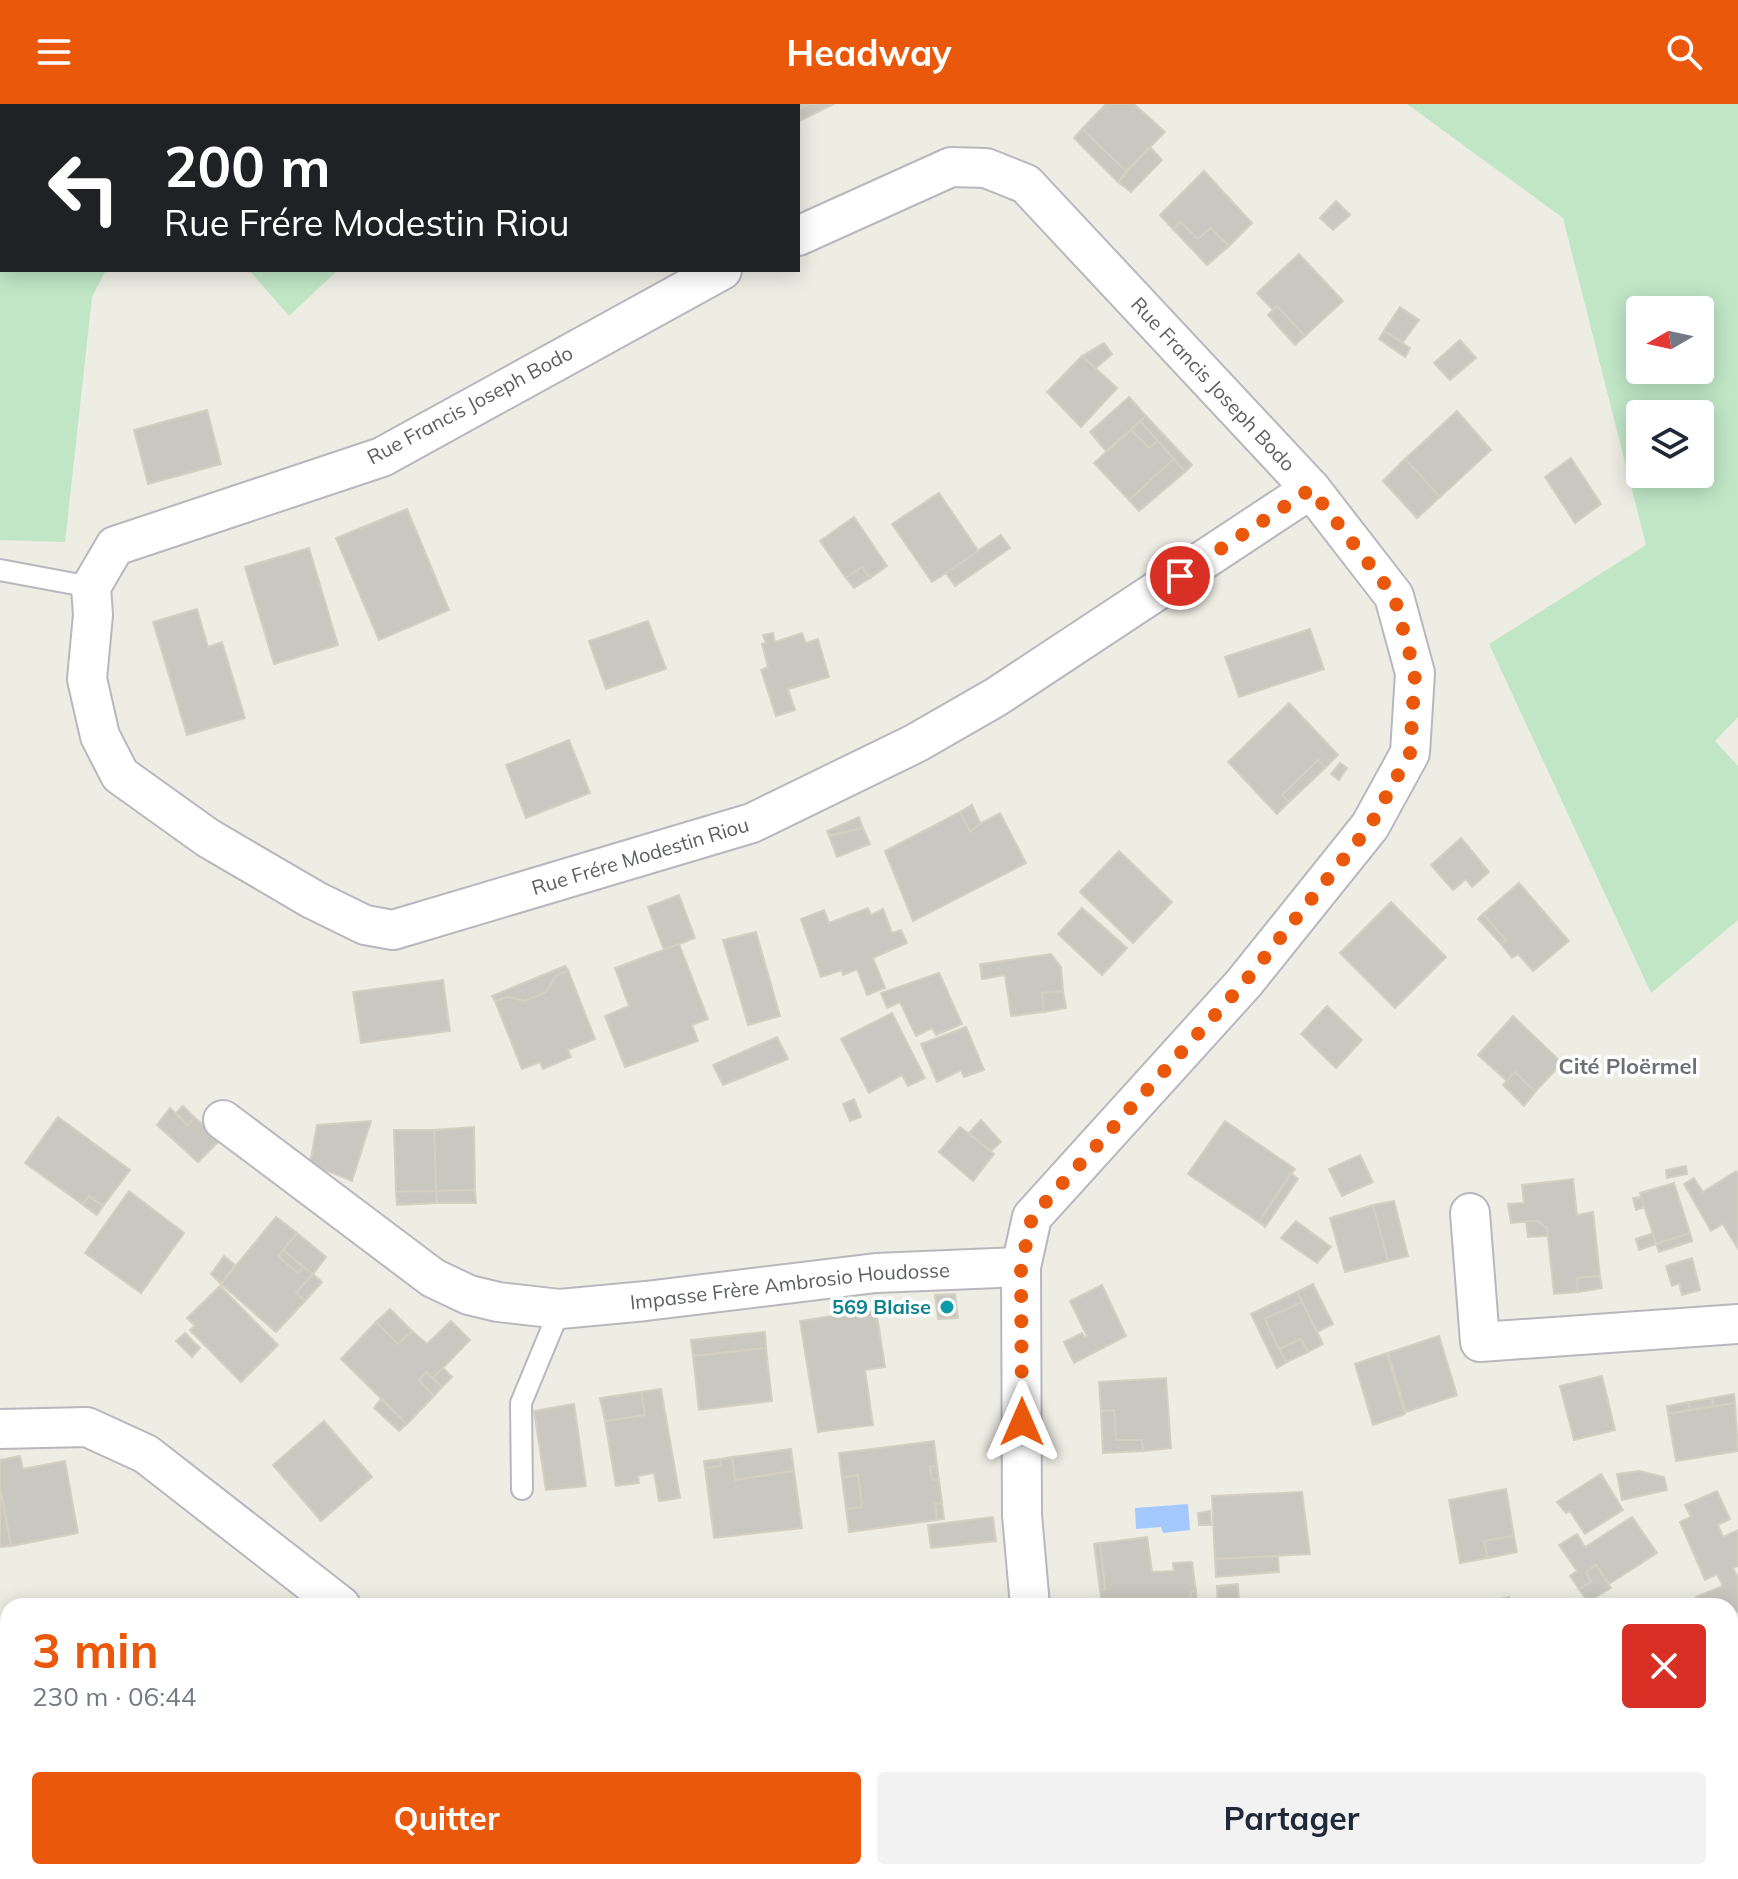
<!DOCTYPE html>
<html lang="fr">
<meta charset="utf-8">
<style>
body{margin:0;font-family:Mulish,sans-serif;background:#f2f2f3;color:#1f2937;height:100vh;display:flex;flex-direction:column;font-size:30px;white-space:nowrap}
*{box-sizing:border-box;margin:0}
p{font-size:26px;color:#747a83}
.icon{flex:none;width:44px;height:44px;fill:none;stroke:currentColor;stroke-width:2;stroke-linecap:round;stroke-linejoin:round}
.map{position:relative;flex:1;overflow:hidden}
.details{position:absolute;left:0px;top:1494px;width:1738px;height:282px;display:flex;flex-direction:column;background:#fff;border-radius:24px 24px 0 0;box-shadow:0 4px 20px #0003}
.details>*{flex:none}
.guide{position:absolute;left:0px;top:0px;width:800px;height:168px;box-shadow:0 4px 20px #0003;background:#202124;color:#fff;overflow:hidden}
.needle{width:52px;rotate:261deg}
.tools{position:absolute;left:1626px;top:192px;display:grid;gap:16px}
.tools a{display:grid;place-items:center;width:88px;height:88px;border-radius:8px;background:#fff;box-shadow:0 4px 20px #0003;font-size:40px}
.pin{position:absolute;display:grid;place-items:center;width:68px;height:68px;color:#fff;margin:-34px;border:4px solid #fff;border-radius:50%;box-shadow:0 2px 8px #0007}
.me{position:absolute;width:88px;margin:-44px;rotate:0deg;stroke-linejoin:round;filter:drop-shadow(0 0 6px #0008)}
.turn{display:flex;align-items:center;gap:28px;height:168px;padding:0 32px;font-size:36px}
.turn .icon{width:104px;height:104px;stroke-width:2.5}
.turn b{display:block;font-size:56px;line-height:68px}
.round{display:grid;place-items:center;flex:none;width:84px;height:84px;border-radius:8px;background:#f2f2f3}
.head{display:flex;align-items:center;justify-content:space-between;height:136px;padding:0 32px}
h1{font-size:48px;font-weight:700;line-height:60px;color:#ea580c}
.cta{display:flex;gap:16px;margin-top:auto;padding:16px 32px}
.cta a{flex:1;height:92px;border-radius:8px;background:#ea580c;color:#fff;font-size:32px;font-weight:700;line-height:92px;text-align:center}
.cta a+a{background:#f2f2f3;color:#1f2937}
header{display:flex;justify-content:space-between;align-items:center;height:104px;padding:0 32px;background:#ea580c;color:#fff;font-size:36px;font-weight:700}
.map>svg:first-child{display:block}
.green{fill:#c0e6c6;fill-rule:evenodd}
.water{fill:#a3c9fe}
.building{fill:#c9c8c0;stroke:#d3d0c2;stroke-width:2}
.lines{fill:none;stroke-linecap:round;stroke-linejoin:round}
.lane-casing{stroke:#b6b8be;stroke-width:24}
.street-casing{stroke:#b6b8be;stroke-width:42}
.lane{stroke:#fff;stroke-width:20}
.street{stroke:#fff;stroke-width:38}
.route{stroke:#ea580c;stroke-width:14;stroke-dasharray:0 25.2}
.culture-dot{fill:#0f9aa8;stroke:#fff;stroke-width:3}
.labels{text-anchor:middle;stroke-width:7;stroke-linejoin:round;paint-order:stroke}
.street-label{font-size:20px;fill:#5c5e64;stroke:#fff}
.culture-label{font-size:20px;font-weight:bold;fill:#0d838f;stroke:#fff;text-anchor:end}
.neighbourhood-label{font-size:22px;font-weight:bold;fill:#6d7076;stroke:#fff}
</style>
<header><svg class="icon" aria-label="menu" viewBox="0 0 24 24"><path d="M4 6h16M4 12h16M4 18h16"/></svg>Headway<svg class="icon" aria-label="search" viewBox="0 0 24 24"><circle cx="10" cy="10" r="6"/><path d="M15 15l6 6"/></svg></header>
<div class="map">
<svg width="1738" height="1775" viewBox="0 0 1738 1775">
<rect width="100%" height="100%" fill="#eeede4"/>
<g class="green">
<polygon points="0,0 513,0 2,2 2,166 106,166 92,193 65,438 0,436"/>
<path d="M 1407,0 L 1738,0 L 1738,613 L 1715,637 L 1738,662 L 1738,816 L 1651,889 L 1489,540 L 1646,441 L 1563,114 ZM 1700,206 L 1700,266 L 1640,266 L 1640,206 ZM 1640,310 L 1700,310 L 1700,370 L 1640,370 Z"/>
<polygon points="249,166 338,166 289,212"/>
</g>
<polygon class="water" points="1188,1400 1190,1426 1163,1429 1161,1423 1136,1425 1135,1404"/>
<g class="building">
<polygon points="770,0 809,0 798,5 798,2"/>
<polygon points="809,0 834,0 801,16 798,5"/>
<polygon points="1106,0 1134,0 1165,28 1126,67 1082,25"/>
<polygon points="1082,25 1126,67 1118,78 1074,34"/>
<polygon points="1150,43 1162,56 1131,88 1118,78"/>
<polygon points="1204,67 1252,119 1229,142 1211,124 1198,135 1181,118 1173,125 1160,111"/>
<polygon points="1336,97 1350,111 1333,126 1320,114"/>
<polygon points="1181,118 1198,135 1211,124 1229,142 1207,161 1173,125"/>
<polygon points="1299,150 1343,197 1305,232 1277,202 1273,206 1257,189"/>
<polygon points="1277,202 1305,232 1295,241 1268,211"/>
<polygon points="1400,203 1419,216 1403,238 1384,227"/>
<polygon points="1384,227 1410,244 1405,253 1379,235"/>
<polygon points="1460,236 1476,254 1450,276 1434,259"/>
<polygon points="1104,239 1112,250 1096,264 1082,252"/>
<polygon points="1082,252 1117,284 1081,323 1047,288"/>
<polygon points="1129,293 1146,312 1106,347 1090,328"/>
<polygon points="207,306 221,360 148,380 134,326"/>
<polygon points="1457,307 1491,346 1440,393 1405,355"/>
<polygon points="1146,312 1192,361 1185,368 1140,317"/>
<polygon points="1140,317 1158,337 1149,344 1131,326"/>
<polygon points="1131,326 1149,344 1158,337 1174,355 1129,396 1094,359"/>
<polygon points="1571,354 1601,400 1575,419 1545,373"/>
<polygon points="1174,355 1185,368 1139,407 1129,396"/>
<polygon points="1405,355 1440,393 1417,414 1383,377"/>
<polygon points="939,389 979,448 932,478 892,420"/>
<polygon points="407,405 449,506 379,536 336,434"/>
<polygon points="854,413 887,462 870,474 862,463 846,474 820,437"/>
<polygon points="1001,431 1010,444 955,482 946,469"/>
<polygon points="309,444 338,541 274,560 245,463"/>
<polygon points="862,463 870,474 854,484 846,474"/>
<polygon points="197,505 208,543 222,538 245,614 187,631 153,518"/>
<polygon points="648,517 666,565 606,585 589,537"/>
<polygon points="1310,525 1324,565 1239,593 1225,553"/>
<polygon points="773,529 775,538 802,529 806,539 818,535 829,573 788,585 795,606 776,612 761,566 768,563 762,540 766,539 763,531"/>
<polygon points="1289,599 1338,651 1325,664 1318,656 1282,691 1289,698 1277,710 1228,658"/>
<polygon points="569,636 590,689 526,714 506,661"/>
<polygon points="1318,656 1325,664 1289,698 1282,691"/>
<polygon points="1340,659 1347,664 1339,676 1331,670"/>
<polygon points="972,701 981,721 970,728 960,708"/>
<polygon points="960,708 970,728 981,719 1000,709 1026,759 913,817 885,747"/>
<polygon points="859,713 863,724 829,732 827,727"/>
<polygon points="863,724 870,740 837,753 829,732"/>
<polygon points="1461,734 1489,768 1472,783 1466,775 1453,786 1431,761"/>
<polygon points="1119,747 1172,798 1133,839 1080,788"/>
<polygon points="1519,779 1569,837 1533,867 1518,850 1512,854 1501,840 1506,836 1483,810"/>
<polygon points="679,791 695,834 664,846 648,803"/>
<polygon points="1391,798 1446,853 1395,904 1340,849"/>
<polygon points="868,804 871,811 883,805 892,829 901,826 907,839 873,854 885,884 867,891 857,865 843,871 842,866 821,873 801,815 824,806 829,819"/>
<polygon points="1082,804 1127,844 1102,871 1058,830"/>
<polygon points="1483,810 1506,836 1501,840 1478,815"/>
<polygon points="756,828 780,912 748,921 723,836"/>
<polygon points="679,840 708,915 692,921 698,937 625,963 605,912 629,902 615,864"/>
<polygon points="1051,850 1061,863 1063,887 1042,889 1044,908 1011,912 1005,871 982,875 980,860"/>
<polygon points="565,862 568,866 556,872 546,888 525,897 507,893 495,897 492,892"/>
<polygon points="568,866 595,935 568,946 571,953 543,965 540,958 522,965 495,897 507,893 525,897 546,888 556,872"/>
<polygon points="939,869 962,920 936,931 932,924 916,932 900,898 887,904 881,889"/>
<polygon points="443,876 450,927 361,939 353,888"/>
<polygon points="1063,887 1066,904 1044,908 1042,889"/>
<polygon points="1327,902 1362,936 1336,964 1301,930"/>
<polygon points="892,909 925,974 908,982 902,971 869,989 841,935"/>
<polygon points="1513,912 1562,959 1535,988 1515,968 1507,977 1478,951"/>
<polygon points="966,923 984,966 964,973 961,966 937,978 921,940"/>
<polygon points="777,933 788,955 723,981 713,961"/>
<polygon points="1515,968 1535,988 1524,1002 1503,981"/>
<polygon points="854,995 861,1013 850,1017 843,1000"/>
<polygon points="183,1002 194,1013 188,1022 176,1009"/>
<polygon points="170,1004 188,1022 194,1013 220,1036 198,1058 157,1021"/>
<polygon points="58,1013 130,1066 103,1102 89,1092 82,1100 25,1059"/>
<polygon points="981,1016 1001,1038 991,1047 969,1029"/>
<polygon points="371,1017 352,1077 310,1060 317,1021"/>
<polygon points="1225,1017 1295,1065 1259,1118 1188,1070"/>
<polygon points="474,1023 475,1086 436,1087 434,1026"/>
<polygon points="960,1023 994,1050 973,1077 939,1048"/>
<polygon points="394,1026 434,1026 436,1087 396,1088"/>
<polygon points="1360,1051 1373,1078 1342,1092 1329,1065"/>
<polygon points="1686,1062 1687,1070 1667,1074 1666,1066"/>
<polygon points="1736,1067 1738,1070 1738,1145 1723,1120 1711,1127 1684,1080 1694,1074 1703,1088"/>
<polygon points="1291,1069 1298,1075 1265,1123 1259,1118"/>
<polygon points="1573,1075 1577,1111 1593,1108 1600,1172 1577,1174 1578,1188 1554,1190 1547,1124 1537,1117 1511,1119 1508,1100 1524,1099 1522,1081"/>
<polygon points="1674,1079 1690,1129 1656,1140 1640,1089"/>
<polygon points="475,1086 476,1099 437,1099 436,1087"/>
<polygon points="129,1087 184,1129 141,1189 85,1149"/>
<polygon points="436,1087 437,1099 397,1101 396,1088"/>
<polygon points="89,1092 103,1102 97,1111 82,1100"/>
<polygon points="1641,1093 1645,1103 1636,1106 1633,1094"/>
<polygon points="1394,1097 1408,1152 1388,1157 1373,1101"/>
<polygon points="1373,1101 1388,1157 1345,1168 1330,1114"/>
<polygon points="276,1113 297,1129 278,1152 298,1169 303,1163 313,1170 296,1189 305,1197 276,1228 221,1180"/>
<polygon points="1296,1117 1331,1143 1317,1159 1281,1134"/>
<polygon points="1526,1117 1537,1117 1547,1124 1548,1132 1528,1133"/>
<polygon points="297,1129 326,1153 313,1170 283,1146"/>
<polygon points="1653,1129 1656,1140 1639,1146 1636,1135"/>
<polygon points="1690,1129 1692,1137 1659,1148 1656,1140"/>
<polygon points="283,1146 303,1163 298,1169 278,1152"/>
<polygon points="224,1152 235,1161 221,1180 211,1170"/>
<polygon points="1692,1154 1700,1186 1682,1191 1679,1179 1672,1182 1666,1162"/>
<polygon points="313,1170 322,1178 305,1197 296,1189"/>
<polygon points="1600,1172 1602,1184 1578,1188 1577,1174"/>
<polygon points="1313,1180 1333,1220 1317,1228 1297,1188"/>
<polygon points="1102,1181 1126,1232 1074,1259 1064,1238 1082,1229 1084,1233 1087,1232 1070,1197"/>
<polygon points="220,1182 278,1241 241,1278 190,1226 195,1222 187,1214"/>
<polygon points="1297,1188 1302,1198 1265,1215 1287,1258 1277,1264 1251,1210"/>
<polygon points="955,1190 958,1214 938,1215 935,1191"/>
<polygon points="1302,1198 1323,1240 1308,1248 1301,1235 1279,1245 1265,1215"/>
<polygon points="390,1205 412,1227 398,1240 376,1218"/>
<polygon points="876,1205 885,1263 865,1266 873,1321 818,1328 800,1217"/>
<polygon points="451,1217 470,1236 433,1274 426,1268 419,1276 434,1292 407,1320 341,1255 376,1218 398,1240 412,1227 427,1240"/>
<polygon points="765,1228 766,1244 693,1252 691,1236"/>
<polygon points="185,1229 200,1244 192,1253 176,1237"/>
<polygon points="1439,1232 1457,1291 1406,1308 1388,1249"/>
<polygon points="1301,1235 1308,1248 1287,1258 1279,1245"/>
<polygon points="766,1244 772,1297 699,1306 693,1252"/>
<polygon points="1387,1249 1405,1310 1373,1321 1355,1260"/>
<polygon points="443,1264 452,1273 442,1283 433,1274"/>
<polygon points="426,1268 442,1283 434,1292 419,1276"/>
<polygon points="1602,1272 1615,1326 1574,1336 1560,1282"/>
<polygon points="1166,1274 1171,1344 1143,1347 1142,1336 1116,1336 1114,1306 1101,1307 1099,1278"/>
<polygon points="661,1285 680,1394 659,1397 654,1369 638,1372 639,1379 616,1382 605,1317 645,1311 641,1288"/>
<polygon points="641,1288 645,1311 605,1317 600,1294"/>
<polygon points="1734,1290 1735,1299 1713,1303 1712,1294"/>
<polygon points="1712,1294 1713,1303 1690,1306 1689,1298"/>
<polygon points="381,1295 407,1320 399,1327 374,1304"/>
<polygon points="1689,1298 1690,1306 1668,1310 1667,1302"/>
<polygon points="1735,1299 1738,1347 1676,1357 1668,1310"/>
<polygon points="574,1300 586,1382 546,1386 534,1307"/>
<polygon points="1114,1306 1116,1336 1142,1336 1143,1347 1103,1349 1101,1307"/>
<polygon points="324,1317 372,1373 321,1417 273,1361"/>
<polygon points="934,1337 937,1362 930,1363 932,1375 939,1376 942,1399 935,1400 937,1416 849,1428 846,1405 862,1403 858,1371 842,1374 839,1349"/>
<polygon points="791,1345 794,1367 735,1376 732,1353"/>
<polygon points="20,1352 23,1365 65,1357 78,1429 11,1442 0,1383 0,1356"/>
<polygon points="732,1353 735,1376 794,1367 802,1424 714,1434 705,1364 721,1362 720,1355"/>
<polygon points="720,1355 721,1362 705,1364 704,1357"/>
<polygon points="937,1362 939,1376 932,1375 930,1363"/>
<polygon points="1639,1367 1664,1373 1667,1386 1622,1396 1617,1370"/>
<polygon points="1601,1370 1623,1406 1585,1430 1570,1407 1566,1409 1557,1398"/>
<polygon points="858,1371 862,1403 846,1405 842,1374"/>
<polygon points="0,1383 11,1442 0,1443"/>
<polygon points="1506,1385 1514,1432 1484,1437 1488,1454 1460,1459 1449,1396"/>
<polygon points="1717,1387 1730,1415 1718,1421 1723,1433 1738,1426 1738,1462 1733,1464 1738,1474 1738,1507 1730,1512 1730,1502 1700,1502 1696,1493 1723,1482 1717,1470 1705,1476 1680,1418 1691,1413 1685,1401"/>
<polygon points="1302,1388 1310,1450 1215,1455 1212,1392"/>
<polygon points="942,1399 944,1415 937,1416 935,1400"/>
<polygon points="1210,1407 1211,1421 1199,1421 1198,1409"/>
<polygon points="993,1413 996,1437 931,1444 928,1421"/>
<polygon points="1632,1413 1657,1449 1609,1480 1596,1461 1586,1468 1591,1478 1579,1485 1570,1472 1577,1467 1559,1441 1577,1430 1585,1443"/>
<polygon points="1514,1432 1517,1448 1488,1454 1484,1437"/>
<polygon points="1147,1433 1152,1468 1174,1467 1173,1459 1192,1458 1196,1487 1191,1488 1192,1502 1102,1502 1100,1486 1105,1485 1100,1439"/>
<polygon points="1100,1439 1105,1485 1100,1486 1094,1440"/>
<polygon points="1278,1452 1279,1468 1216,1473 1215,1455"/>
<polygon points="1596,1461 1611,1484 1588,1498 1579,1485 1591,1478 1586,1468"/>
<polygon points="1238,1480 1239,1500 1248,1500 1248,1502 1218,1502 1217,1482"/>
<polygon points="1196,1487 1197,1502 1192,1502 1191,1488"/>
<polygon points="1509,1493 1511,1502 1467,1502"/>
<polygon points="0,1596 8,1597 8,1673 0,1672"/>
<polygon points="8,1759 8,1768 88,1768 89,1775 0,1775 0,1760"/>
<polygon points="385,1768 395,1768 406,1775 380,1775"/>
<polygon points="945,1768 981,1768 982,1775 946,1775"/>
<polygon points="1060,1768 1087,1768 1087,1769 1060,1773"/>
<polygon points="1148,1768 1196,1768 1198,1775 1149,1775"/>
<rect x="1525" y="1768" width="82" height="7"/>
<polygon points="1704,1768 1704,1775 1625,1775 1625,1773"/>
</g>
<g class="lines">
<g class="lane-casing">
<g id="lane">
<polyline points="0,466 91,483"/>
<polyline points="522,1385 521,1299 560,1205"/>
</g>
</g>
<g class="street-casing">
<g id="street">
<path id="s1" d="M 798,132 L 951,63 L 986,64 L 1026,80 L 1311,385 L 1394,492 L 1415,569 L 1410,649 L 1370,722 L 1244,879 L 1032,1113 L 1021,1163 L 1022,1411 L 1030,1502"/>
<path id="s2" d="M 722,166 L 382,353 L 115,442 L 91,483 L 93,511 L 87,575 L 100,632 L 120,671 L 208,734 L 314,796 L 365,821 L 393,826 L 752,719 L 916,639 L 996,593 L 1311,385"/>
<path id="s3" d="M 223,1016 L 433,1174 L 469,1191 L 498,1198 L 560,1205 L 646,1197 L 876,1169 L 1021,1163"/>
<polyline points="1470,1109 1480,1238 1738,1220"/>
<polyline points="0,1325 87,1323 146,1350 341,1502"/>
<polyline points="1738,1566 1738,1580"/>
<polyline points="134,1775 135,1768"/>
</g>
</g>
<use href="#lane" class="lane"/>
<use href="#street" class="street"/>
</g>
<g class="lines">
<polyline class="route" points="1022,1318 1021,1163 1032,1113 1244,879 1370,722 1410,649 1415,569 1394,492 1311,385 1180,472"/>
</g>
<circle class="culture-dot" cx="947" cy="1203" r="8"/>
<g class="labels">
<g class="street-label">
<text dy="7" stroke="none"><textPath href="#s1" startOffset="520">Rue Francis Joseph Bodo</textPath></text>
<text transform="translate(470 301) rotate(-28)" y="7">Rue Francis Joseph Bodo</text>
<text dy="7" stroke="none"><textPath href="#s2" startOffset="1486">Rue Frére Modestin Riou</textPath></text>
<text dy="7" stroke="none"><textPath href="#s3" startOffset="626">Impasse Frère Ambrosio Houdosse</textPath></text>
</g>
<g class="culture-label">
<text x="931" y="1210">569 Blaise</text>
</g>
<g class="neighbourhood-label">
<text x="1628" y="970">Cité Ploërmel</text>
</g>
</g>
</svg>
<div class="tools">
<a><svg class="needle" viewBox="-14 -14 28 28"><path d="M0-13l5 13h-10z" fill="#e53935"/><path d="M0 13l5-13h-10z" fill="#747a83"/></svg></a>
<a><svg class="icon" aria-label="layers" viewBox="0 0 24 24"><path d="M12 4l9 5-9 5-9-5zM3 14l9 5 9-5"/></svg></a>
</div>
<div class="pin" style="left:1180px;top:472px;background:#d93025"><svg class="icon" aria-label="arrive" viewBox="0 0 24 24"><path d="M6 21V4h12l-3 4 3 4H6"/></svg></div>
<svg class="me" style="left:1022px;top:1318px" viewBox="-20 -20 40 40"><path d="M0-17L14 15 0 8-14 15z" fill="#ea580c" stroke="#fff" stroke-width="4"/></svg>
<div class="guide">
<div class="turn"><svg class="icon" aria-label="left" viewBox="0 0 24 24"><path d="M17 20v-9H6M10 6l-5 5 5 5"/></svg><div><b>200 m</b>Rue Frére Modestin Riou</div></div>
</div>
<section class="details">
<div class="head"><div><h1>3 min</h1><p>230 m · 06:44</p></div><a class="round" style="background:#d93025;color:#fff"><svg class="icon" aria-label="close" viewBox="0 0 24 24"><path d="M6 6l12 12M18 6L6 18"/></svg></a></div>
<div class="cta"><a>Quitter</a><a>Partager</a></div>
</section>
</div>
